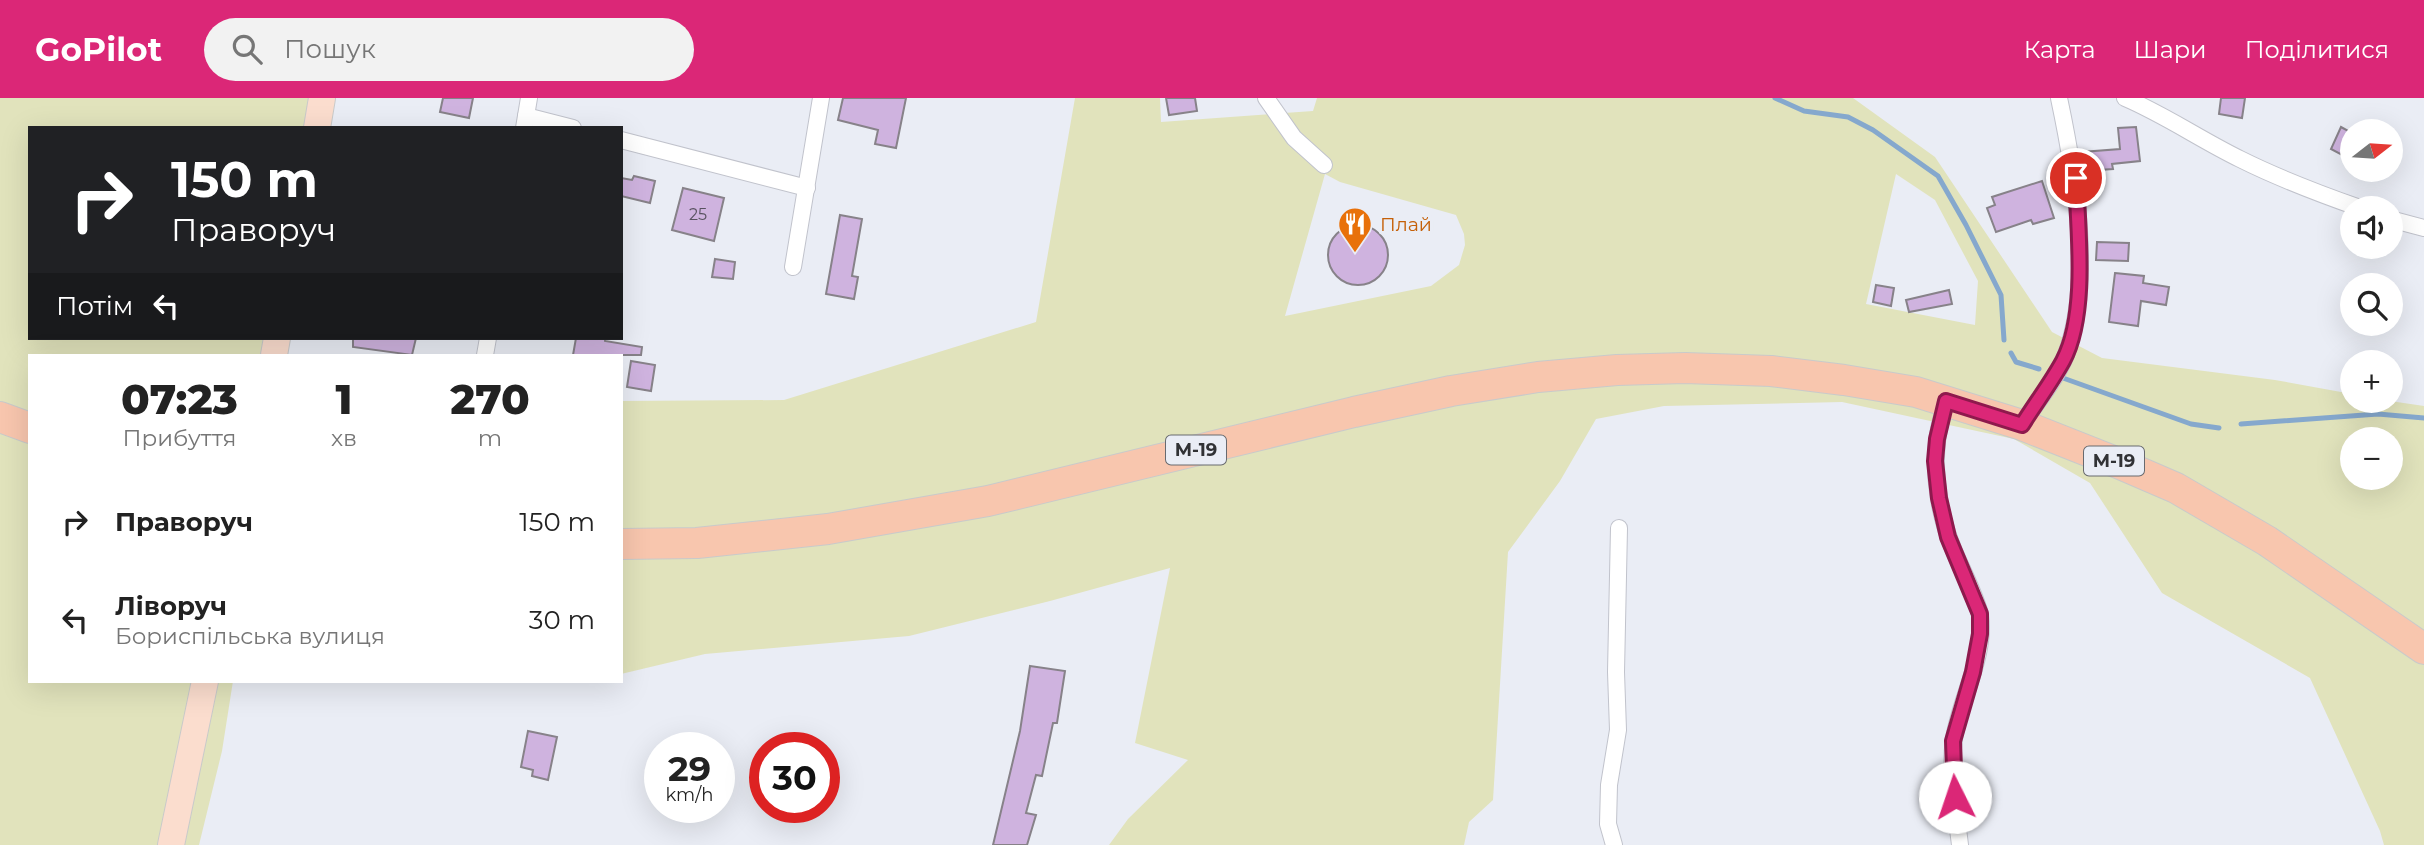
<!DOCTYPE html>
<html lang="uk">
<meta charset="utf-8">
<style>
body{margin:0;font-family:Montserrat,sans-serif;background:#f2f2f2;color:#222;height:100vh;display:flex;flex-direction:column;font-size:26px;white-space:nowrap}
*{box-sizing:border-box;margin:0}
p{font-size:23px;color:#767676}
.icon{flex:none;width:38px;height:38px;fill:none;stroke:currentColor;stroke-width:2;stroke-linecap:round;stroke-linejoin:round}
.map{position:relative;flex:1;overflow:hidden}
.panel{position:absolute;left:28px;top:256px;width:595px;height:329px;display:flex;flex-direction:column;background:#fff;border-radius:0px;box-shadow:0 7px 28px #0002}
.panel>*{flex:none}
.guide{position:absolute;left:28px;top:28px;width:595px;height:214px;border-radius:0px;box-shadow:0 7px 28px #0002;background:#202124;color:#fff;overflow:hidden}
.needle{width:46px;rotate:73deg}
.buttons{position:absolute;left:2340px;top:21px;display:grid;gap:14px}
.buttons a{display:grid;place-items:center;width:63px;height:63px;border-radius:50%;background:#fff;box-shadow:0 7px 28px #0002;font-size:35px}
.speed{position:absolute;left:644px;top:634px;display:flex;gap:14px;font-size:35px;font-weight:700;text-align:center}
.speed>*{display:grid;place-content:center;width:91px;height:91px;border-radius:50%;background:#fff;box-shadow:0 7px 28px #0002;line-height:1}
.speed small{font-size:18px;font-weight:400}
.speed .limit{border:10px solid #d22;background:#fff;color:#111}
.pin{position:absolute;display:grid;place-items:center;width:60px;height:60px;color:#fff;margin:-30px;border:4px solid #fff;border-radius:50%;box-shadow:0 2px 7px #0007}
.me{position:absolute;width:77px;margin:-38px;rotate:356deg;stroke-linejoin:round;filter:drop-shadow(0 0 5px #0008)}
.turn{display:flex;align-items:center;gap:24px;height:147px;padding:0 28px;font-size:32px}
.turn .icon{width:91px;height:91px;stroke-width:2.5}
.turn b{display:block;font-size:49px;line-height:60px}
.then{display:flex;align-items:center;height:66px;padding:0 28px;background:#0003;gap:14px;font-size:26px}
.eta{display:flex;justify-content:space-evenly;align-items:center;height:119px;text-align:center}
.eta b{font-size:42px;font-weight:800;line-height:49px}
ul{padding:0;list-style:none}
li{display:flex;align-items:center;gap:21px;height:98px;padding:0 28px}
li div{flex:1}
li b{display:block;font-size:26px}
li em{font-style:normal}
header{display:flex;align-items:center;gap:42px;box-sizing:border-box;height:98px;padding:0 35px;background:#db2777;color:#fff}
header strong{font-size:33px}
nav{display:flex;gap:38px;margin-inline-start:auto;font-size:24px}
.search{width:490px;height:63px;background:#f2f2f2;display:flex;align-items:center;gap:18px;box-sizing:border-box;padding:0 24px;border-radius:38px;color:#767676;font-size:26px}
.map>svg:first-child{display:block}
.green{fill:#e1e3bc;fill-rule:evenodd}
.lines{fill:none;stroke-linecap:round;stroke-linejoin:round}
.stream{stroke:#85a8cd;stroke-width:5}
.building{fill:#cfb3df;stroke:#878289;stroke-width:2}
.street-casing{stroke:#c1c3cc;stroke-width:18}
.primary-casing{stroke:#c9caca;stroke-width:28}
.highway-casing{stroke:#c9caca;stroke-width:32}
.street{stroke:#fff;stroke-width:16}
.primary{stroke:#fbddce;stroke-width:26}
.highway{stroke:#f8c6ae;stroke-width:30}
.route-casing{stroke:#8e194d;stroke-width:18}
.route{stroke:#db2777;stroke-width:12}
.labels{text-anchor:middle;stroke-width:7;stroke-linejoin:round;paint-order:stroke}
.number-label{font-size:16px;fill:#585260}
.shield{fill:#eaedf5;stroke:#686a6f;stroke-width:2}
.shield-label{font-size:18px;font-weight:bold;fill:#313235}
.food-label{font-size:19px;fill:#c56008;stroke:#eaedf5;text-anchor:start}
</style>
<header>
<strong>GoPilot</strong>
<div class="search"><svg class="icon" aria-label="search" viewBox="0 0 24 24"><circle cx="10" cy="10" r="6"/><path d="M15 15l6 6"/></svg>Пошук</div>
<nav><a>Карта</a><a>Шари</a><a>Поділитися</a></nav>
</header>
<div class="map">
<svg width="2424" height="747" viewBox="0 0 2424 747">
<rect width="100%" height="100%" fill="#eaedf5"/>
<g class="green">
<polygon points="0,0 326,0 321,30 30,30 30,240 284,240 281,257 30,257 30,583 233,583 222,653 199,747 0,747"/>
<path d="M 1075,0 L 1160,0 L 1161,24 L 1313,13 L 1317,0 L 1853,0 L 1935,59 L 2052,234 L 2102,260 L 2275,282 L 2352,296 L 2352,303 L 2390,303 L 2424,308 L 2424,747 L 2384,747 L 2380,733 L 2310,580 L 2162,495 L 2090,385 L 2014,341 L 1842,304 L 1664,308 L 1596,321 L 1560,383 L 1508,454 L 1493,702 L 1469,724 L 1464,747 L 1109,747 L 1128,721 L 1188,662 L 1135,645 L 1170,470 L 1050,503 L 909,538 L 705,556 L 621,576 L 621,303 L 784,302 L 1036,224 ZM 1325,76 L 1340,84 L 1456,117 L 1464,136 L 1465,147 L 1459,167 L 1431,188 L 1285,218 ZM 1896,76 L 1935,102 L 1978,183 L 1975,227 L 1866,206 ZM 2352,341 L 2390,341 L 2390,380 L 2352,380 Z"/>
</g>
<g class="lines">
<g class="stream">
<polyline points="1775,0 1804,13 1848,19 1873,32 1938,78 1966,127 2001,197 2004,242"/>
<polyline points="2011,255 2016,264 2039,271"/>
<polyline points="2063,280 2191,326 2219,330"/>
<polyline points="2241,326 2378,316 2424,320"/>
</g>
</g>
<g class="building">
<polygon points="443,0 473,0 469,20 440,14"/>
<polygon points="843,0 906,0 896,50 875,46 878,32 838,22"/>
<polygon points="1166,0 1195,0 1197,13 1169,17"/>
<polygon points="2221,0 2245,0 2242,20 2219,16"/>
<polygon points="2136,29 2140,63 2112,66 2113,71 2083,73 2082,54 2120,51 2118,30"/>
<polygon points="2341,29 2352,35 2352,42 2344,58 2331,51"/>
<polygon points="634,78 655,83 650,105 621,98 621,80 632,82"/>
<polygon points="2042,83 2054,120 2033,126 2031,122 1996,134 1987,110 1995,107 1992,99"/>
<polygon points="683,90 724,100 714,143 672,132"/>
<polygon points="840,117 862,121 852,178 858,179 854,201 826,196"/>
<circle cx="1358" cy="157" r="30"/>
<polygon points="2097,144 2129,145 2128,163 2096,162"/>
<polygon points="715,161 735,164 733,181 712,179"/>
<polygon points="2115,175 2144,178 2143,185 2169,189 2166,207 2141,203 2138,228 2109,224"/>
<polygon points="1876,187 1894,190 1891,208 1873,204"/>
<polygon points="1949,192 1952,206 1909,214 1906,202"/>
<polygon points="353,240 416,240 412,257 353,249"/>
<polygon points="576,240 605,240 605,243 642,249 641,257 573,257"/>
<polygon points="631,263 655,267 651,293 627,289"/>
<polygon points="1030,568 1065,573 1057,625 1053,625 1042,678 1036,677 1026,715 1036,717 1027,747 993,747 1020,633"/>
<polygon points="528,633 557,639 548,682 532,678 533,672 521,669"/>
</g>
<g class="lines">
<g class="street-casing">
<g id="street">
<polyline points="1266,0 1294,40 1324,67"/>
<path d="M 2125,0 C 2165,17 2201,42 2240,61 C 2278,80 2320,96 2360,110"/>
<polyline points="526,18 573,30"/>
<polyline points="524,30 529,0"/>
<polyline points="621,42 807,90"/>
<polyline points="2390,121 2424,130"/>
<polyline points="793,169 821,0"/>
<polyline points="485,257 488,240"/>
<path d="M 1946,303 C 1943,316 1938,330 1937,344 C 1933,380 1940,420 1954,453 C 1961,470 1977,500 1980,517 C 1986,559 1960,600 1954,641 C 1949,675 1956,713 1960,747"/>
<path d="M 2022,327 C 2035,306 2056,282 2065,259 C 2094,186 2075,75 2059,0"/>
<polyline points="1614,747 1608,726 1609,687 1618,632 1616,574 1619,430"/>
</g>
</g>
<g class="primary-casing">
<g id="primary">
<polyline points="317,30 322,0"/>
<polyline points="274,257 277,240"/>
<polyline points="171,747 205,583"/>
</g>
</g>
<g class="highway-casing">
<g id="highway">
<polyline points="0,319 30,330"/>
<polyline points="621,446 697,445 828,431 988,403 1354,314 1451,293 1538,279 1617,272 1685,270 1771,273 1844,282 1916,294 2022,327 2118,365 2176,390 2267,443 2424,551"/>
</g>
</g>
<use href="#street" class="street"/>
<use href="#primary" class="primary"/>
<use href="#highway" class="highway"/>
</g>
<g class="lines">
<g class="route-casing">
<path id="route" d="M 1955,699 L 1953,643 L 1973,574 L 1980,536 L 1980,516 L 1948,439 L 1939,400 L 1935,363 L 1937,341 L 1946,303 L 2022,327 C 2035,306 2051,285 2063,263 C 2088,216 2078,133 2076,80"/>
</g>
<use href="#route" class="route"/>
</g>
<defs>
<g id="restaurant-pin" transform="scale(1.75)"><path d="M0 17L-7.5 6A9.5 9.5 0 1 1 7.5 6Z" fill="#e8710a" stroke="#eaedf5"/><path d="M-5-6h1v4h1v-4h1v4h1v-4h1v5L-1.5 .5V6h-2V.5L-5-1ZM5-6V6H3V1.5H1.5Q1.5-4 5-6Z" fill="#fff"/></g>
</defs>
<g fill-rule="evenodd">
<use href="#restaurant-pin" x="1355" y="126"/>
</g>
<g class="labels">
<g class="number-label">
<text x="698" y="122">25</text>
</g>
<g class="shield">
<rect x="1166" y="337.5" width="60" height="29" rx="5"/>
<rect x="2084" y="348.5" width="60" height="29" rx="5"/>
</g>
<g class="shield-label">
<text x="1196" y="358">М-19</text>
<text x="2114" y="369">М-19</text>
</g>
<g class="food-label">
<text x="1380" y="133">Плай</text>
</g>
</g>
</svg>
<div class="buttons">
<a><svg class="needle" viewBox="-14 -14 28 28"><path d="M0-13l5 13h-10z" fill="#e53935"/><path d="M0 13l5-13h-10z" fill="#767676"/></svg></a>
<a><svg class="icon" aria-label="sound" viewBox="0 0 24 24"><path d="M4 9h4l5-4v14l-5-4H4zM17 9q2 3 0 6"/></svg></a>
<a><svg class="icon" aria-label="search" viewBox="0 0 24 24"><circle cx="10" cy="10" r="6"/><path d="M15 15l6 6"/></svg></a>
<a>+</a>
<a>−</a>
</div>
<div class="speed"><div>29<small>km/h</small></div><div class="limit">30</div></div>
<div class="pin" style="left:2076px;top:80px;background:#d93025"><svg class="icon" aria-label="arrive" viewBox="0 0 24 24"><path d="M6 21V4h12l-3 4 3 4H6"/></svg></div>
<svg class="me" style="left:1955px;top:699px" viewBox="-20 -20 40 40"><circle r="19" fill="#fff"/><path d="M0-13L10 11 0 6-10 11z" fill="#db2777"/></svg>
<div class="guide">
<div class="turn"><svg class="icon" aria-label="right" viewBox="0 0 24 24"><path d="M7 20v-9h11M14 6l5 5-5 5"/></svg><div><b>150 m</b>Праворуч</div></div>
<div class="then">Потім<svg class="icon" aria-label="left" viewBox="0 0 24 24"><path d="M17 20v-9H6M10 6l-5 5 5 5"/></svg></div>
</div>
<section class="panel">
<div class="eta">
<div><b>07:23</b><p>Прибуття</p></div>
<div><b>1</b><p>хв</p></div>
<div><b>270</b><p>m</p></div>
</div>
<ul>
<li><svg class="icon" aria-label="right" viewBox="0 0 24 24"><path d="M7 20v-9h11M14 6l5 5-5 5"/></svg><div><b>Праворуч</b></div><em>150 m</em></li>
<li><svg class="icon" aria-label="left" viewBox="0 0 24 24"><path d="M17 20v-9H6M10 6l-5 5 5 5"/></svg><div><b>Ліворуч</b><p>Бориспільська вулиця</p></div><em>30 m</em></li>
</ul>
</section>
</div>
